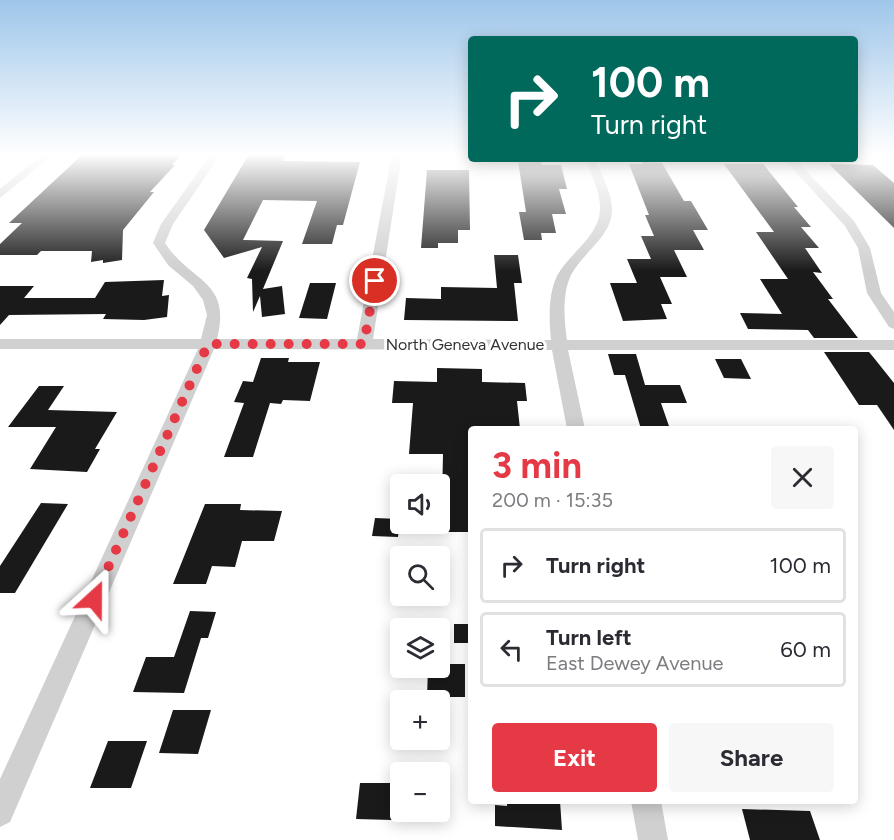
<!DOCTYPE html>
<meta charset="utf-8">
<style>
body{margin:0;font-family:Figtree,sans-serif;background:#f7f7f7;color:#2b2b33;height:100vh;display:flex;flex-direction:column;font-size:22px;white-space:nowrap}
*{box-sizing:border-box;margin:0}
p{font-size:20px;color:#7c7c81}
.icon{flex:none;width:33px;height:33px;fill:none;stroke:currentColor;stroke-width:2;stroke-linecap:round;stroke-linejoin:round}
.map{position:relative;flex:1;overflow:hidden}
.panel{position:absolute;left:468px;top:426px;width:390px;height:378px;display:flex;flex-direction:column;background:#fff;border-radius:6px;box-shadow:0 3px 15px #0003}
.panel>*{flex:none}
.hud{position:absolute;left:468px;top:36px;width:390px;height:126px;border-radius:6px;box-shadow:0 3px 15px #0003;background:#00695c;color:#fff;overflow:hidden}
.controls{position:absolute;left:390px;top:474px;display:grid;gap:12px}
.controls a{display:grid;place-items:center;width:60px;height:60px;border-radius:6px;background:#fff;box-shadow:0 3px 15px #0003;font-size:30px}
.pin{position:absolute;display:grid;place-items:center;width:51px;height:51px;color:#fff;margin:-26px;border:3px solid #fff;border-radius:50%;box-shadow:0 2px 6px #0007}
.me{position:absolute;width:66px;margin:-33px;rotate:24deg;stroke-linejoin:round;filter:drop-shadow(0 0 4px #0008)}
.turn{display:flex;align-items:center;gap:21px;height:126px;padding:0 24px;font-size:27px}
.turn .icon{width:78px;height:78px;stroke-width:2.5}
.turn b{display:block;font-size:42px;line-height:51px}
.round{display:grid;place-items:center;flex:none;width:63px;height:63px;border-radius:6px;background:#f7f7f7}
.headline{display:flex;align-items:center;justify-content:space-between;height:102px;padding:0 24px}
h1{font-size:36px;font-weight:700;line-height:45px;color:#e63946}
.action{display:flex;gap:12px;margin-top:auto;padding:12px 24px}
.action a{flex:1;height:69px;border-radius:6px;background:#e63946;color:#fff;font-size:24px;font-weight:700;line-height:69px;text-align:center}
.action a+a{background:#f7f7f7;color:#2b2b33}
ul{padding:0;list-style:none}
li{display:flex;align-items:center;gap:18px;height:75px;margin:0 12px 9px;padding:0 12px;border:3px solid #e1e1e2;border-radius:6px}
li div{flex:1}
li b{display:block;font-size:22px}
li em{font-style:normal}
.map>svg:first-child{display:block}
.building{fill:#1a1a1a}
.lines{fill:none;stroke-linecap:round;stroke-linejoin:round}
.street{fill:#d0d0d0;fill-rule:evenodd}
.route{stroke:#e63946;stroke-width:10;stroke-dasharray:0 18}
.labels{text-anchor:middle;stroke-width:6;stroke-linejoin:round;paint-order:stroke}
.street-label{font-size:16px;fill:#333;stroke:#fff}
</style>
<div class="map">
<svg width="894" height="840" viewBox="0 0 894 840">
<rect width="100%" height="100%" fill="#fff"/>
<g class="building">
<polygon points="83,154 182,154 172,165 175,165 150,192 154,192 123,230 122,260 103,263 103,260 91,262 92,251 41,251 37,255 0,255 0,244 22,223 9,223"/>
<polygon points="249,154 286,154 283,161 360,162 343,225 337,225 332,244 302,244 317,201 263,200 243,240 283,241 263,289 282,286 285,314 262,317 260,296 253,312 252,279 247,278 262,247 224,258 204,230"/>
<polygon points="518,161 541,161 542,165 561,165 567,189 559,189 566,214 552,214 556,233 541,233 542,240 524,240 519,212 526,212"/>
<polygon points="642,162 662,163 684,201 691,201 708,230 693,230 704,250 674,250 687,277 660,277 672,304 661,304 667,319 623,321 610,283 637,283 627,259 651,259 641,236 654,236 645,215 649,215 629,164 643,164"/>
<polygon points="724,164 763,164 798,207 794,207 811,227 801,227 819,248 805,248 822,273 813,272 833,299 828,299 858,338 814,338 808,330 748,329 740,313 782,314 760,279 788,279 756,232 774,232"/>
<polygon points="829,164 873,165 894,183 894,228"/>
<polygon points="427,170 469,170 470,230 458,230 458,243 438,243 438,248 421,248"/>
<polygon points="494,255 518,255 522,283 514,283 518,321 404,320 406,298 441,299 441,287 497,288"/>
<polygon points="164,280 162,296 169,295 167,317 144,320 103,319 106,314 9,315 0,325 0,286 34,286 24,298 95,298 105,282"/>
<polygon points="310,283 336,283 327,319 299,318"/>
<polygon points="824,352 869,352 874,358 894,383 894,430 877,405 859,405"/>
<polygon points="608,354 636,354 645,385 680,385 687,403 661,403 670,429 641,429 625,375 614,375"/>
<polygon points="261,358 289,358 288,362 320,362 310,401 283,400 281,404 270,403 253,457 224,457 244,403 234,402 243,381 253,382"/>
<polygon points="715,359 741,359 751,379 724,378"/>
<polygon points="437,368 482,369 482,382 525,383 527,401 517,401 520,429 471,429 471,532 446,532 447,502 442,502 443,454 409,454 413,403 392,403 394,381 437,382"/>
<polygon points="39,386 64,386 48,410 117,412 95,449 100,449 87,472 30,469 56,427 8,427"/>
<polygon points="41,503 68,504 15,593 0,593 0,566"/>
<polygon points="205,504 241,504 240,510 282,511 274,541 242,541 235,567 212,566 206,584 173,584"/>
<polygon points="375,518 400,519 398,537 372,536"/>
<polygon points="190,611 216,612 208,638 201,638 184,693 133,692 146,657 174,657"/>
<rect x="454" y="624" width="17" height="19"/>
<polygon points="440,664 465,664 465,697 427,697 428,668 440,668"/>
<polygon points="173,710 211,710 198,754 159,753"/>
<polygon points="108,741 147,741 131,788 90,788"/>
<polygon points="360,783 395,783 392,820 356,819"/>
<polygon points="507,801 560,801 562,830 495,826 495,805 507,806"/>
<polygon points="742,809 810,811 820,840 750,840"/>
</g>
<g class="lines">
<g class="street">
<polygon points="43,154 54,154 0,198 0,189"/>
<path d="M 211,154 L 221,154 L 173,224 L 165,243 C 191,283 232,280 217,339 L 357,339 L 392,154 L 402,154 L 373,339 L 551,340 C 549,319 548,295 557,276 C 569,253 601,236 600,207 C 600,191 591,174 585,159 L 595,159 C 601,174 611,191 612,208 C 613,236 583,252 571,275 C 562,294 564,319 567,340 L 894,340 L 894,350 L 568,350 L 585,429 L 567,429 L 552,350 L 214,349 L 10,822 L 0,827 L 0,779 L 198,349 L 0,349 L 0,339 L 201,339 L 207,315 L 203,300 L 193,286 L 168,265 L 153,243 L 161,224 Z"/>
<polygon points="784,159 795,159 854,221 870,248 881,293 894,312 894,329 889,327 867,293 858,248 845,226"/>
<polygon points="631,801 661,801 668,840 638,840"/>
</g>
</g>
<linearGradient id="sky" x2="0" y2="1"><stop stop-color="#9ec6ea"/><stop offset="0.57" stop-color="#fff"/><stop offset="1" stop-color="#fff" stop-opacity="0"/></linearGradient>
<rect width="894" height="271" fill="url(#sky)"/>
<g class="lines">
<polyline class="route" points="94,599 208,344 364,344 375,281"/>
</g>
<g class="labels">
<g class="street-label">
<text x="465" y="350">North Geneva Avenue</text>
</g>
</g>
</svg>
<div class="controls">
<a><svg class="icon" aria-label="sound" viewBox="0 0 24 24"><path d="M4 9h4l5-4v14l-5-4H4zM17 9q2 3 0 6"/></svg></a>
<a><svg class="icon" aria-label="search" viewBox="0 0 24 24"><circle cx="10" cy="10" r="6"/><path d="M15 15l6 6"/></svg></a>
<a><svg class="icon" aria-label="layers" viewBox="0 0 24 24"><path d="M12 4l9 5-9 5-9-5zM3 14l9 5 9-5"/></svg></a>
<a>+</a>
<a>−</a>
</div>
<div class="pin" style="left:375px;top:281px;background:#d93025"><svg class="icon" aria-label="arrive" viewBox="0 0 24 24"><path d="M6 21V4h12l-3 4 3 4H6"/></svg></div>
<svg class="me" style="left:94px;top:599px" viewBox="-20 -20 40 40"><path d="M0-17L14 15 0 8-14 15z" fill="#e63946" stroke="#fff" stroke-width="4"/></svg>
<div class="hud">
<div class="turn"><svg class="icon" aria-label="right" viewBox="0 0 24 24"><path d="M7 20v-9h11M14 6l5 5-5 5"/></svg><div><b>100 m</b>Turn right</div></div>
</div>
<section class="panel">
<div class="headline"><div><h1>3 min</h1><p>200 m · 15:35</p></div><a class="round"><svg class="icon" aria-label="close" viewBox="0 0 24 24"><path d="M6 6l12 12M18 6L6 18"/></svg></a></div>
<ul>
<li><svg class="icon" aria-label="right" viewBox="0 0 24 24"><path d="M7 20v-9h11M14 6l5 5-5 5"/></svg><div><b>Turn right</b></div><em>100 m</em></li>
<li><svg class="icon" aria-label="left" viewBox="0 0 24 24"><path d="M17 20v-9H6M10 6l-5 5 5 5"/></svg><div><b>Turn left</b><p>East Dewey Avenue</p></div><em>60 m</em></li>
</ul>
<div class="action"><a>Exit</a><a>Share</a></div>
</section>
</div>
